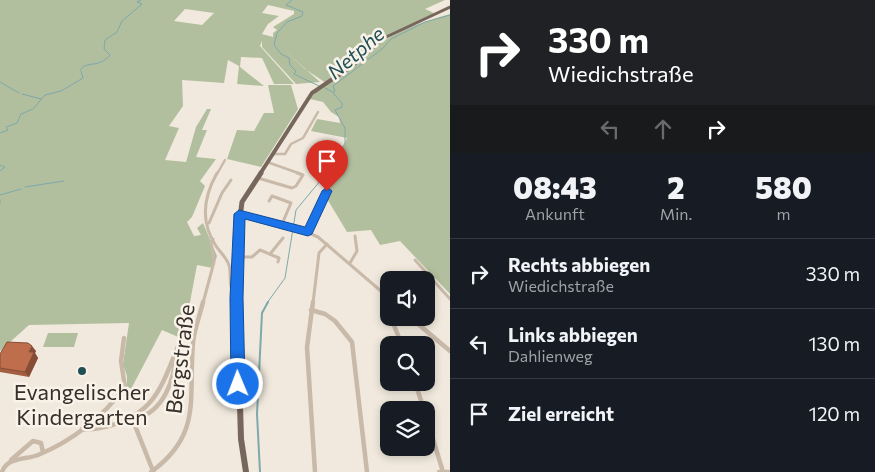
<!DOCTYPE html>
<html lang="de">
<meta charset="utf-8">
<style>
body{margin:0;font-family:Commissioner,sans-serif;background:#20242c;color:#f1f3f6;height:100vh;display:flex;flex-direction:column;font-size:19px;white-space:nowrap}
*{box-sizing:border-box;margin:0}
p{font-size:16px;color:#9ea1a6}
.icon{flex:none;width:28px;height:28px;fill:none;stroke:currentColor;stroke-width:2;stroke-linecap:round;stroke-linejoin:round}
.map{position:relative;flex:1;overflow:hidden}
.details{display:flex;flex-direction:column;background:#171b24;width:425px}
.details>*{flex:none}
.guide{background:#202124;color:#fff;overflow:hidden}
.fabs{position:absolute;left:380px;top:271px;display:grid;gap:10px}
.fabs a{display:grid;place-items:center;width:55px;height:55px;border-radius:10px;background:#171b24;box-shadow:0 2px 8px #0003;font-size:25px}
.pin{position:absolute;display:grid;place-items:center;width:42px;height:42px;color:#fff;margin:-51px -21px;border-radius:50% 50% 50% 0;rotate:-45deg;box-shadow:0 0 5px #0007}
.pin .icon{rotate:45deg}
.me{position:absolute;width:55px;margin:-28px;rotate:359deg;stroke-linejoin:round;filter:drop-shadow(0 0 4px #0008)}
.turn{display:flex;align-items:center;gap:18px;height:105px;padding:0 15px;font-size:22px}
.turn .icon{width:65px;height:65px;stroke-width:2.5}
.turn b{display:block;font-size:35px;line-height:42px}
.lanes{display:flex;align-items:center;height:48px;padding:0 15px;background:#0003;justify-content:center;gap:25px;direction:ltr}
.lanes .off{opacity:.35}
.eta{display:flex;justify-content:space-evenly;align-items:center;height:85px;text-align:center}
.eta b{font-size:30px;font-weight:800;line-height:35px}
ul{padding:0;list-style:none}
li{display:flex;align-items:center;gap:15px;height:70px;padding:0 15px;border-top:1px solid #363941}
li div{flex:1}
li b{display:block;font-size:19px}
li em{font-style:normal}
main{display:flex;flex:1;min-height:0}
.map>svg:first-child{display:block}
.green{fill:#b2bf9e;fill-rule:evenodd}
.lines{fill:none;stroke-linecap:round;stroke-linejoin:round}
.stream-far1{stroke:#7da8ac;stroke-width:1}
.stream{stroke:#7da8ac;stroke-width:2}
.street-far2{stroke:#c8b9a9;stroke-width:2.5}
.street-far1{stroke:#c8b9a9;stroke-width:3}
.street{stroke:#c8b9a9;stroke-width:4.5}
.primary-far3{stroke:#77665b;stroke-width:3}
.primary-far2{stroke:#77665b;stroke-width:4}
.primary-far1{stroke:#77665b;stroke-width:5}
.primary{stroke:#77665b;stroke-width:6}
.wall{fill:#a45f42}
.shaded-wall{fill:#864d36}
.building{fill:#bf6e4d;stroke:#864d36}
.route{fill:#1a73e8;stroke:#114b97}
.poi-dot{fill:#204f55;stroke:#f9f2e9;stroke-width:2}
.labels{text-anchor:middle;stroke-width:5;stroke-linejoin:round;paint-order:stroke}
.water-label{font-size:20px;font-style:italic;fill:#204f55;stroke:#f9f2e9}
.near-street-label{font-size:22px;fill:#362e29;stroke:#f9f2e9}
.near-poi-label{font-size:22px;fill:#362e29;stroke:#f9f2e9}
</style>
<main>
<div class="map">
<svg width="450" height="472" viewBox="0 0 450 472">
<rect width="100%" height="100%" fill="#f1e9dd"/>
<g class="green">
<path d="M 0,0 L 445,0 L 425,9 L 434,13 L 383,38 L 345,71 L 326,83 L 305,69 L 282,48 L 320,82 L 296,84 L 262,47 L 262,41 L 260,46 L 294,84 L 274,84 L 262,58 L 241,57 L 240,67 L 264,86 L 237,84 L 239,66 L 228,60 L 224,83 L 182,80 L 183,106 L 169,126 L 179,128 L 165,160 L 186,162 L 196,127 L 207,109 L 211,109 L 202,130 L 207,130 L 196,157 L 216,159 L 200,181 L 205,186 L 192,217 L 187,222 L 194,236 L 201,235 L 197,228 L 203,223 L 217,256 L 213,268 L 197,265 L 183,339 L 162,330 L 131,389 L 127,386 L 127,376 L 123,364 L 129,323 L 29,325 L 0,351 ZM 268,5 L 294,11 L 294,14 L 273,27 L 277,30 L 273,33 L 273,37 L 262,34 L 268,24 L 279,16 L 262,13 ZM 185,9 L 214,13 L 202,25 L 174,21 Z"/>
<path d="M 450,14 L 450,294 L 400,241 L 380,245 L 371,230 L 347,232 L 326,197 L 330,178 L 324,179 L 339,159 L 347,138 L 311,131 L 317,119 L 340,123 L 339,117 L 331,112 L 323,102 L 310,99 C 318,87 336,79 348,71 C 357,64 364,55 373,48 C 397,30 422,22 450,14 Z"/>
<polygon points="268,85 291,85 298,109 261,167 227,159 237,130 254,131 264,113 274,113"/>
<polygon points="48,333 78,333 74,347 43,347"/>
</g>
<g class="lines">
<g class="stream-far1">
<polyline points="292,0 286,5 303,12 302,16 287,22 277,33 274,45 281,54 289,58 290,65 296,71 294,74 319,86"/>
<path d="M 80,70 C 87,60 98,69 110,55 L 104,49 L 105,40 L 117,32 L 122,21 L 142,4 L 137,2 L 141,0"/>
<polyline points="0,82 19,93"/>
<polyline points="325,88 333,92"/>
<polyline points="22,94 41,99"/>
<polyline points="0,133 8,130 6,127 17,123 21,114 33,109 45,95 61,91 83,78 81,71"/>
<polyline points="0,165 5,167 0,171"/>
<polyline points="25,187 64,181"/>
<polyline points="0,195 21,189"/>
<polyline points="0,200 0,203"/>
<polyline points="267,303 285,278 296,210 335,163 345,143 345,128 335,110 342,107 342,103 333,93 335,91 333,86 382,49 391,39 425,22 450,15"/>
</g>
<polyline class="stream" points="260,472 257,414 262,313 268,302"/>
<g class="street-far2">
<polyline points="273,154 285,154 291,144 303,138 318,112"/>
<polyline points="267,162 301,174"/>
<polyline points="217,174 225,160"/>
</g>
<g class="street-far1">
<path d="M 217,173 C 204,196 200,222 216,246 C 220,252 226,257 229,265 C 232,276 227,288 237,297"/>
<polyline points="258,178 292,188 296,186 303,175 297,173"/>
<polyline points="269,201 272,196 291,203 282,224"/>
<polyline points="240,214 295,227 318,237 389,298"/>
<polyline points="209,223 222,193 231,180"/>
<polyline points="308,232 327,191"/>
<polyline points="270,254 283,238"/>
<polyline points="238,257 252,257 260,250 279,258 278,262"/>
<polyline points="415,260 450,299"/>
<polyline points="350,263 357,251 355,236"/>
<polyline points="203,303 214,262 211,242 213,239"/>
<polyline points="313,303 319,253 327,244"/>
</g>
<g class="street">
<polyline points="313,302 307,347 315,472"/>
<polyline points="311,310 325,314 335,321 352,342 367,472"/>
<polyline points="391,318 402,345"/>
<polyline points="411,318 450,351"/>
<polyline points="415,382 424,410"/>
<polyline points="426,416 443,472"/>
<polyline points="132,418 153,471"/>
<path d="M 136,418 C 163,413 176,378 175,353"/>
<path d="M 82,429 C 92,431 100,428 109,426 C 156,413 162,385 179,344"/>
<polyline points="11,460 33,441 41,443 43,452"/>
<path d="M 2,472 C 7,457 25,460 38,455 C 72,441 103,417 125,387 L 121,361 L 124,338"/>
<path d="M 151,472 C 203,434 188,398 193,343 C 194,330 200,315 203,302"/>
<polyline points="439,472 450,472"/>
</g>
<polyline class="primary-far3" points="338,76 353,66 384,38 450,7"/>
<polyline class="primary-far2" points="260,174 312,93 340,74"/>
<polyline class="primary-far1" points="237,303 238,234 242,202 261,173"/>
<polyline class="primary" points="237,302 241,439 246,472"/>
</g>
<polygon class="wall" points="36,351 35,353 38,358 29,377 0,372 0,354"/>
<polygon class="shaded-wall" points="32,346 36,351 35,353 38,358 29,377 25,372 29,352"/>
<polygon class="building" points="7,342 28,343 32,346 29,352 34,352 25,372 0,368 0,354"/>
<polygon class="route" points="327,187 332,191 312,234 308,236 245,219 243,298 245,384 243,389 238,391 233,389 231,384 230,298 234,214 239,210 305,227 322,191"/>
<circle class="poi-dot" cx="82" cy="371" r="5"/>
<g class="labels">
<g class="water-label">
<text transform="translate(356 53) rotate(-41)" y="7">Netphe</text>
</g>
<g class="near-street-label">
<text transform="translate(180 359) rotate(-83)" y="8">Bergstraße</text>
</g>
<g class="near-poi-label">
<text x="82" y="400">Evangelischer<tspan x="82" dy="25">Kindergarten</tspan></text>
</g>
</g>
</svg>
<div class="fabs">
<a><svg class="icon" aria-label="sound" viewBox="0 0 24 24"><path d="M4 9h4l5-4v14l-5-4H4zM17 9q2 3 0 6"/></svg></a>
<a><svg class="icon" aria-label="search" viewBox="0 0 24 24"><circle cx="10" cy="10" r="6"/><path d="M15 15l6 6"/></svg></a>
<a><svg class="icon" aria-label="layers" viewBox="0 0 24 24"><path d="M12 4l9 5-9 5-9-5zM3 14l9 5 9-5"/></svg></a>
</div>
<div class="pin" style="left:327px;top:191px;background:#d93025"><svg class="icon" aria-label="arrive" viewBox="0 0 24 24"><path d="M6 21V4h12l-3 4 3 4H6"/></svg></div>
<svg class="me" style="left:238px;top:384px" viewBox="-20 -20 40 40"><circle r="17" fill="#1a73e8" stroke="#fff" stroke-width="3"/><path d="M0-11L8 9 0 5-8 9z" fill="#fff"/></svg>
</div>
<section class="details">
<div class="guide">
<div class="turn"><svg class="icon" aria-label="right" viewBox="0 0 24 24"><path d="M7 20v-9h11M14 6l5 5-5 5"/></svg><div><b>330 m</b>Wiedichstraße</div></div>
<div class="lanes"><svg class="icon off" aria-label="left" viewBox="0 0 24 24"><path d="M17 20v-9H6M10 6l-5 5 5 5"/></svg><svg class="icon off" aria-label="ahead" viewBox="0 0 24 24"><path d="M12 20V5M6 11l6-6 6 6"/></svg><svg class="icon" aria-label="right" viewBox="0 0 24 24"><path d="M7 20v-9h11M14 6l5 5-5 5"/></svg></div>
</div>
<div class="eta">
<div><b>08:43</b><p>Ankunft</p></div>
<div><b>2</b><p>Min.</p></div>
<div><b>580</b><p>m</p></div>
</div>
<ul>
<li><svg class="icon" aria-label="right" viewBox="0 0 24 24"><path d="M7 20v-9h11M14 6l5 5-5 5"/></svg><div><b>Rechts abbiegen</b><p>Wiedichstraße</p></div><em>330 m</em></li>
<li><svg class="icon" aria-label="left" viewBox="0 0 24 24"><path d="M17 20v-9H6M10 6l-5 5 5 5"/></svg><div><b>Links abbiegen</b><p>Dahlienweg</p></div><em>130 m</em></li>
<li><svg class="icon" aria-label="arrive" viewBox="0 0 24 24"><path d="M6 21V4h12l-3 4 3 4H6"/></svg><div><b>Ziel erreicht</b></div><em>120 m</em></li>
</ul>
</section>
</main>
